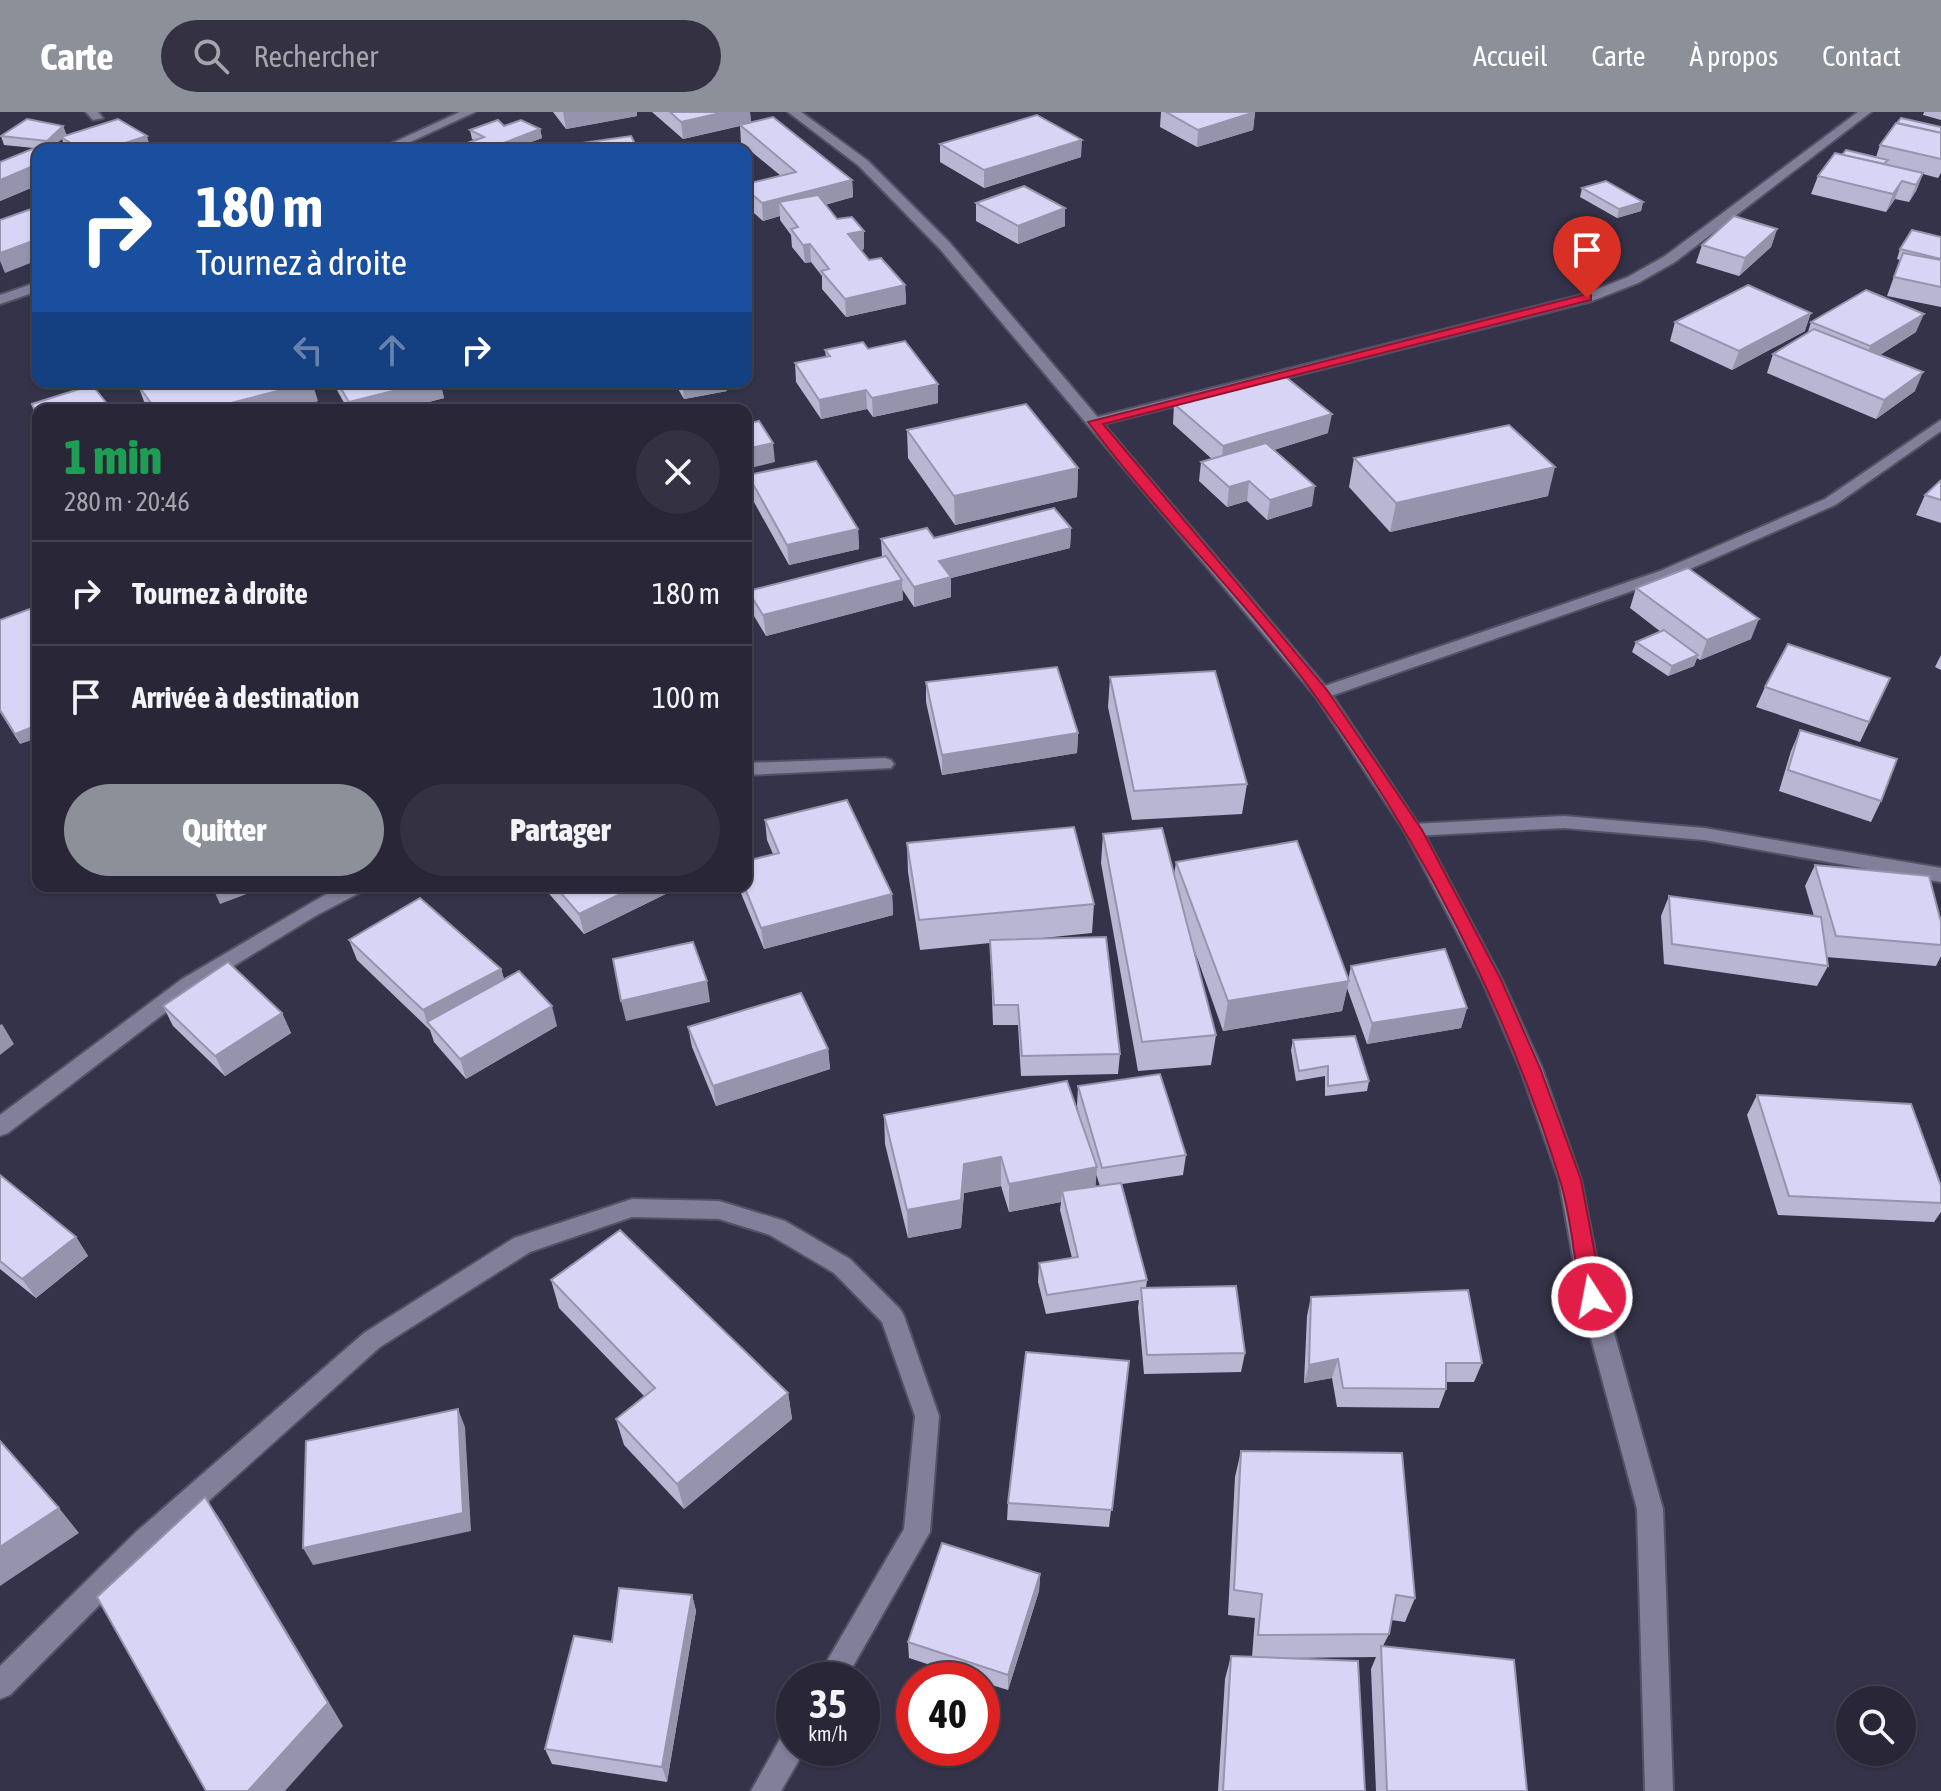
<!DOCTYPE html>
<html lang="fr">
<meta charset="utf-8">
<style>
body{margin:0;font-family:"Asap Condensed",sans-serif;background:#343242;color:#f1f3f6;height:100vh;display:flex;flex-direction:column;font-size:30px;white-space:nowrap}
*{box-sizing:border-box;margin:0}
p{font-size:26px;color:#a5a5ad}
.icon{flex:none;width:44px;height:44px;fill:none;stroke:currentColor;stroke-width:2;stroke-linecap:round;stroke-linejoin:round}
.map{position:relative;flex:1;overflow:hidden}
.sheet{position:absolute;left:32px;top:292px;width:720px;height:488px;display:flex;flex-direction:column;background:#282637;border-radius:16px;box-shadow:0 2px 6px #0004,0 0 0 2px #444352}
.sheet>*{flex:none}
.top-card{position:absolute;left:32px;top:32px;width:720px;height:244px;border-radius:16px;box-shadow:0 2px 6px #0004,0 0 0 2px #444352;background:#1a4fa0;color:#fff;overflow:hidden}
.controls{position:absolute;left:1836px;top:1574px;display:grid;gap:16px}
.controls a{display:grid;place-items:center;width:80px;height:80px;border-radius:50%;background:#282637;box-shadow:0 2px 6px #0004,0 0 0 2px #444352;font-size:40px}
.speed{position:absolute;left:776px;top:1550px;display:flex;gap:16px;font-size:40px;font-weight:700;text-align:center}
.speed>*{display:grid;place-content:center;width:104px;height:104px;border-radius:50%;background:#282637;box-shadow:0 2px 6px #0004,0 0 0 2px #444352;line-height:1}
.speed small{font-size:20px;font-weight:400}
.speed .limit{border:12px solid #d22;background:#fff;color:#111}
.pin{position:absolute;display:grid;place-items:center;width:68px;height:68px;color:#fff;margin:-82px -34px;border-radius:50% 50% 50% 0;rotate:-45deg;box-shadow:0 0 8px #0007}
.pin .icon{rotate:45deg}
.me{position:absolute;width:88px;margin:-44px;rotate:349deg;stroke-linejoin:round;filter:drop-shadow(0 0 6px #0008)}
.turn{display:flex;align-items:center;gap:28px;height:168px;padding:0 32px;font-size:36px}
.turn .icon{width:104px;height:104px;stroke-width:2.5}
.turn b{display:block;font-size:56px;line-height:68px}
.lanes{display:flex;align-items:center;height:76px;padding:0 32px;background:#0003;justify-content:center;gap:40px;direction:ltr}
.lanes .off{opacity:.35}
.round{display:grid;place-items:center;flex:none;width:84px;height:84px;border-radius:42px;background:#343242}
.head{display:flex;align-items:center;justify-content:space-between;height:136px;padding:0 32px}
h1{font-size:48px;font-weight:800;line-height:60px;color:#1e9e55}
.cta{display:flex;gap:16px;margin-top:auto;padding:16px 32px}
.cta a{flex:1;height:92px;border-radius:48px;background:#8c9099;color:#fff;font-size:32px;font-weight:800;line-height:92px;text-align:center}
.cta a+a{background:#343242;color:#f1f3f6}
ul{padding:0;list-style:none}
li{display:flex;align-items:center;gap:24px;height:104px;padding:0 32px;border-top:2px solid #444352}
li div{flex:1}
li b{display:block;font-size:30px}
li em{font-style:normal}
header{display:flex;align-items:center;gap:48px;box-sizing:border-box;height:112px;padding:0 40px;background:#8c9099;color:#fff}
header strong{font-size:38px}
nav{display:flex;gap:44px;margin-inline-start:auto;font-size:28px}
.search{width:560px;height:72px;background:#343242;display:flex;align-items:center;gap:20px;box-sizing:border-box;padding:0 28px;border-radius:44px;color:#a5a5ad;font-size:30px}
.map>svg:first-child{display:block}
.lines{fill:none;stroke-linecap:round;stroke-linejoin:round}
.street-casing{stroke:#535164;stroke-width:4}
.secondary-casing{stroke:#535164;stroke-width:4}
.street{fill:#817f99;fill-rule:evenodd}
.secondary{fill:#817f99;fill-rule:evenodd}
.wall{fill:#b9b6d4;fill-rule:evenodd}
.shaded-wall{fill:#9694ac}
.building{fill:#d7d4f6;stroke:#9694ac;stroke-width:2}
.route{fill:#e11d48;stroke:#92132f;stroke-width:2}
</style>
<header>
<strong>Carte</strong>
<div class="search"><svg class="icon" aria-label="search" viewBox="0 0 24 24"><circle cx="10" cy="10" r="6"/><path d="M15 15l6 6"/></svg>Rechercher</div>
<nav><a>Accueil</a><a>Carte</a><a>À propos</a><a>Contact</a></nav>
</header>
<div class="map">
<svg width="1941" height="1679" viewBox="0 0 1941 1679">
<rect width="100%" height="100%" fill="#353349"/>
<g class="lines">
<g class="street-casing">
<g id="street">
<polygon points="86,0 98,0 103,6 93,8"/>
<polygon points="1858,0 1871,0 1675,150 1638,171 1592,189 1095,314 1088,310 1090,307 1582,183 1628,165 1665,144"/>
<polygon points="1941,308 1941,319 1835,393 1672,465 1328,585 1322,586 1313,581 1316,577 1660,459 1825,387"/>
<polygon points="885,646 891,648 894,652 891,656 746,663 746,651"/>
<polygon points="1564,704 1704,716 1941,756 1941,770 1704,728 1564,716 1413,724 1404,718 1413,712"/>
<polygon points="340,774 366,774 363,779 317,803 196,877 8,1021 0,1024 0,1003 182,867"/>
<polygon points="632,1087 719,1089 785,1109 850,1147 900,1197 904,1204 939,1304 930,1420 845,1568 816,1568 904,1417 915,1304 882,1210 834,1161 770,1123 719,1107 632,1105 530,1140 380,1235 154,1438 10,1583 0,1587 0,1554 136,1420 364,1221 514,1126"/>
<polygon points="794,1616 794,1636 806,1636 781,1679 751,1679 784,1620"/>
</g>
</g>
<g class="secondary-casing">
<g id="secondary">
<polygon points="460,0 475,0 393,38 377,38"/>
<polygon points="788,0 801,0 867,48 950,131 1328,577 1422,718 1502,868 1542,956 1581,1068 1604,1185 1663,1397 1673,1679 1645,1679 1637,1397 1580,1185 1559,1068 1520,956 1482,868 1405,720 1316,585 940,137 859,54"/>
<polygon points="38,170 38,179 0,192 0,183"/>
</g>
</g>
<use href="#street" class="street"/>
<use href="#secondary" class="secondary"/>
</g>
<g class="wall">
<polygon points="553,0 637,0 637,4 566,17"/>
<polygon points="652,0 750,0 751,11 852,68 853,85 825,93 864,137 861,138 869,148 905,173 906,192 846,205 822,177 822,164 811,150 805,151 792,135 791,123 780,108 780,104 763,109 747,95 748,105 746,106 746,72 781,64 741,31 740,14 683,27"/>
<polygon points="1161,0 1255,0 1253,18 1197,35 1160,15"/>
<polygon points="1924,0 1941,0 1941,8 1923,3"/>
<path d="M 63,14 L 66,22 L 151,38 L 38,38 L 38,73 L 0,89 L 0,50 L 34,36 L 4,33 L 1,24 ZM 62,27 L 66,38 L 54,33 Z"/>
<polygon points="504,14 540,17 542,26 510,38 472,38 470,30 474,28 472,27 470,18"/>
<polygon points="1941,15 1941,61 1938,66 1923,62 1916,79 1909,90 1895,87 1886,100 1811,82 1818,64 1842,43 1876,45 1880,33"/>
<polygon points="940,32 1081,45 984,76 940,50"/>
<polygon points="1582,76 1643,90 1641,99 1617,106 1580,85"/>
<polygon points="976,91 1065,96 1065,114 1018,132 976,109"/>
<polygon points="1777,117 1771,135 1739,164 1696,151 1702,133"/>
<polygon points="1941,125 1941,195 1887,184 1900,148 1897,147 1900,137"/>
<polygon points="1675,210 1805,219 1732,258 1670,229"/>
<polygon points="1811,210 1916,220 1880,243 1915,279 1876,307 1767,261 1773,242 1808,220"/>
<polygon points="868,237 938,272 938,291 873,305 867,297 821,307 796,270 795,251 826,245 825,238"/>
<polygon points="334,270 440,270 444,286 398,298 348,298 337,278"/>
<polygon points="674,270 726,270 727,279 684,287"/>
<polygon points="138,273 318,289 284,298 149,298 145,292"/>
<polygon points="1174,292 1328,321 1274,338 1312,394 1267,408 1247,389 1227,395 1199,369 1201,350 1212,347 1173,312"/>
<polygon points="907,318 1078,356 1077,385 955,413 908,346"/>
<polygon points="1354,346 1548,384 1390,420 1349,375"/>
<polygon points="748,363 858,417 859,437 789,453 750,383"/>
<polygon points="1941,368 1941,411 1916,403 1925,383"/>
<polygon points="1071,416 1070,436 951,466 951,485 914,495 902,477 903,488 766,524 751,499 748,479 882,445 881,427 934,426"/>
<polygon points="1636,476 1751,527 1700,548 1697,546 1694,554 1668,564 1632,540 1636,530 1661,520 1630,496"/>
<polygon points="0,508 20,632 0,600"/>
<polygon points="1941,543 1941,558 1935,555"/>
<polygon points="1110,565 1247,672 1242,702 1132,708 1108,595"/>
<polygon points="1890,566 1860,630 1756,595 1765,575"/>
<polygon points="926,570 1078,621 1077,641 942,663 926,590"/>
<polygon points="1800,618 1881,689 1871,710 1779,679 1791,639"/>
<polygon points="765,708 892,782 893,803 764,837 738,774 746,774 773,742 767,728"/>
<polygon points="1103,722 1174,763 1176,750 1348,868 1351,854 1467,896 1461,916 1367,932 1347,876 1342,899 1223,919 1193,834 1216,923 1211,953 1138,959 1101,751"/>
<polygon points="907,731 1094,792 1092,821 1033,827 1120,942 1118,962 1021,964 1018,913 993,913 990,831 920,838 908,760"/>
<polygon points="1815,753 1941,810 1941,844 1936,854 1826,845 1828,854 1817,874 1664,852 1661,804 1669,784 1814,804 1805,774"/>
<polygon points="544,774 682,774 584,822 545,777"/>
<polygon points="349,828 501,857 504,867 557,914 466,967 434,930 430,918 357,848"/>
<polygon points="163,894 282,901 291,921 225,964 173,914"/>
<polygon points="688,915 828,937 830,957 716,994 692,935"/>
<polygon points="1293,928 1369,969 1367,979 1325,984 1325,964 1296,969 1291,938"/>
<path d="M 1078,974 L 1186,1043 L 1183,1063 L 1122,1072 L 1147,1168 L 1146,1176 L 1245,1241 L 1241,1260 L 1144,1262 L 1138,1195 L 1139,1188 L 1046,1202 L 1038,1170 L 1039,1151 L 1072,1146 L 1060,1098 L 1061,1090 L 1009,1100 L 1001,1074 L 964,1081 L 961,1116 L 908,1126 L 885,1032 L 884,1003 L 1081,1009 L 1077,994 ZM 1096,1062 L 1100,1074 L 1095,1074 Z"/>
<polygon points="1757,983 1941,1074 1941,1100 1934,1110 1778,1103 1747,1003"/>
<polygon points="0,1063 76,1125 88,1144 36,1186 0,1157"/>
<polygon points="551,1168 788,1281 792,1307 684,1397 624,1333 616,1307 644,1284 559,1196"/>
<polygon points="1311,1185 1482,1251 1474,1270 1446,1270 1446,1277 1439,1296 1337,1295 1332,1266 1304,1271 1307,1204"/>
<polygon points="1129,1249 1109,1415 1007,1408 1008,1391"/>
<polygon points="1241,1339 1415,1486 1405,1510 1391,1508 1389,1522 1383,1534 1527,1679 1376,1679 1371,1557 1376,1545 1286,1546 1365,1679 1218,1679 1225,1567 1231,1544 1252,1545 1255,1506 1228,1503 1235,1365"/>
<polygon points="1040,1462 1039,1479 1008,1578 982,1570 982,1568 976,1568 909,1546 908,1530"/>
<polygon points="692,1483 696,1499 667,1670 552,1652 545,1637 612,1530"/>
</g>
<g class="shaded-wall">
<polygon points="563,0 637,0 637,4 566,17"/>
<polygon points="725,0 750,0 751,11 683,27 681,10"/>
<polygon points="1255,0 1253,18 1197,35 1198,18"/>
<polygon points="63,14 66,22 61,25 62,27 50,37 47,29"/>
<polygon points="540,17 542,26 510,38 485,38"/>
<polygon points="147,24 151,38 103,38"/>
<polygon points="1082,28 1081,45 984,76 984,58"/>
<polygon points="38,52 38,73 0,89 0,68"/>
<polygon points="1923,61 1916,79 1909,90 1916,73"/>
<polygon points="852,68 853,85 788,102 779,90 780,104 763,109 762,91"/>
<polygon points="1902,69 1895,87 1886,100 1893,82"/>
<polygon points="747,87 748,105 746,106 746,88"/>
<polygon points="1643,90 1641,99 1617,106 1619,97"/>
<polygon points="1065,96 1065,114 1018,132 1018,114"/>
<polygon points="1777,117 1771,135 1739,164 1745,146"/>
<polygon points="864,119 864,137 849,141 848,122"/>
<polygon points="38,127 38,148 5,161 0,149 0,141"/>
<polygon points="810,132 811,150 805,151 803,133"/>
<polygon points="905,173 906,192 846,205 845,187"/>
<polygon points="1811,201 1805,219 1732,258 1739,239"/>
<polygon points="1924,202 1916,220 1863,253 1870,234"/>
<polygon points="1923,260 1915,279 1876,307 1884,288"/>
<polygon points="312,270 318,289 284,298 204,298"/>
<polygon points="429,270 440,270 444,286 398,298 351,298 349,290"/>
<polygon points="682,270 726,270 727,279 684,287"/>
<polygon points="938,272 938,291 873,305 872,286"/>
<polygon points="866,278 867,297 821,307 819,288"/>
<polygon points="1332,302 1328,321 1221,354 1223,334"/>
<polygon points="773,331 775,350 746,357 746,337"/>
<polygon points="1555,355 1548,384 1390,420 1396,391"/>
<polygon points="1078,356 1077,385 955,413 954,384"/>
<polygon points="1249,369 1247,389 1227,395 1229,375"/>
<polygon points="1315,374 1312,394 1267,408 1270,388"/>
<polygon points="1071,416 1070,436 951,466 951,485 914,495 914,475 939,449"/>
<polygon points="858,417 859,437 789,453 787,433"/>
<polygon points="902,468 903,488 766,524 763,503"/>
<polygon points="1759,507 1751,527 1700,548 1707,528"/>
<polygon points="1698,543 1694,554 1668,564 1672,554"/>
<polygon points="38,613 38,626 20,632 15,622"/>
<polygon points="1078,621 1077,641 942,663 942,643"/>
<polygon points="212,774 268,774 220,792"/>
<polygon points="637,774 682,774 584,822 579,802"/>
<polygon points="892,782 893,803 764,837 761,816"/>
<polygon points="501,857 507,877 427,910 430,918 423,898"/>
<polygon points="707,869 710,890 626,909 621,889"/>
<polygon points="1349,869 1342,899 1223,919 1228,889"/>
<polygon points="552,894 557,914 466,967 460,947"/>
<polygon points="1467,896 1461,916 1367,932 1372,911"/>
<polygon points="282,901 291,921 225,964 215,944"/>
<polygon points="2,912 14,932 0,943 0,913"/>
<polygon points="828,937 830,957 716,994 713,974"/>
<polygon points="1001,1045 1001,1074 964,1081 961,1116 908,1126 907,1098 964,1052"/>
<polygon points="1097,1055 1095,1083 1062,1079 1061,1090 1009,1100 1009,1072"/>
<polygon points="76,1125 88,1144 36,1186 22,1167"/>
<polygon points="1338,1247 1332,1266 1304,1271 1309,1253"/>
<polygon points="788,1281 792,1307 684,1397 677,1372"/>
<polygon points="458,1297 465,1315 471,1419 313,1453 303,1436"/>
<polygon points="205,1385 222,1410 343,1614 285,1679 248,1679"/>
<polygon points="59,1396 79,1421 0,1474 0,1435"/>
<polygon points="1040,1462 1039,1479 1008,1578 1008,1563"/>
<polygon points="692,1483 696,1499 667,1670 662,1655"/>
</g>
<g class="building">
<polygon points="670,0 725,0 681,10"/>
<polygon points="1166,0 1255,0 1198,18"/>
<polygon points="1037,3 1082,28 984,58 940,32"/>
<polygon points="773,5 852,68 762,91 746,77 746,72 796,60 740,13"/>
<polygon points="1901,6 1941,15 1941,21 1897,11"/>
<polygon points="27,7 63,14 47,29 1,24"/>
<polygon points="118,7 147,24 103,38 82,38 61,25"/>
<polygon points="498,8 504,14 521,8 540,17 485,38 470,30 484,25 470,18"/>
<polygon points="1896,11 1941,21 1941,47 1880,33"/>
<polygon points="631,24 638,38 533,38"/>
<polygon points="47,31 66,38 38,38 38,52 0,68 0,50"/>
<polygon points="1846,38 1888,48 1884,52 1842,43"/>
<polygon points="1835,41 1923,61 1916,73 1902,69 1893,82 1818,64"/>
<polygon points="1606,69 1643,90 1619,97 1582,76"/>
<polygon points="1024,74 1065,96 1018,114 976,91"/>
<polygon points="818,83 837,107 852,105 864,119 848,122 869,148 881,146 905,173 845,187 821,159 829,157 810,132 803,133 791,117 798,115 779,90"/>
<polygon points="37,95 38,96 38,127 0,141 0,108"/>
<polygon points="1734,104 1777,117 1745,146 1702,133"/>
<polygon points="1912,118 1941,125 1941,147 1900,137"/>
<polygon points="1903,141 1941,148 1941,175 1894,165"/>
<polygon points="1748,173 1811,201 1739,239 1675,210"/>
<polygon points="1866,178 1924,202 1870,234 1811,210"/>
<polygon points="1814,217 1923,260 1884,288 1773,242"/>
<polygon points="905,229 938,272 872,286 866,278 819,288 795,251 830,244 825,238 863,230 868,237"/>
<polygon points="1282,262 1332,302 1223,334 1174,292"/>
<polygon points="150,270 312,270 204,298 156,298 138,273"/>
<polygon points="337,270 429,270 349,290"/>
<polygon points="92,273 112,298 38,298 38,307 32,292"/>
<polygon points="1026,292 1078,356 954,384 907,318"/>
<polygon points="759,309 773,331 746,337 746,312"/>
<polygon points="1509,313 1555,355 1396,391 1354,346"/>
<polygon points="1266,331 1315,374 1270,388 1249,369 1229,375 1201,350"/>
<polygon points="816,349 858,417 787,433 748,363"/>
<polygon points="1941,368 1941,388 1925,383"/>
<polygon points="1054,396 1071,416 939,449 951,465 914,475 881,427 927,416 934,426"/>
<polygon points="886,444 902,468 763,503 748,479"/>
<polygon points="1688,456 1759,507 1707,528 1636,476"/>
<polygon points="38,494 38,613 15,622 0,598 0,508"/>
<polygon points="1664,518 1698,543 1672,554 1636,530"/>
<polygon points="1788,532 1890,566 1869,610 1765,575"/>
<polygon points="1057,555 1078,621 942,643 926,570"/>
<polygon points="1215,559 1247,672 1134,679 1110,565"/>
<polygon points="1800,618 1897,647 1881,689 1788,658"/>
<polygon points="847,688 892,782 761,816 744,774 746,774 746,749 779,741 765,708"/>
<polygon points="1074,715 1094,792 919,808 907,731"/>
<polygon points="1162,716 1216,923 1142,930 1103,722"/>
<polygon points="1297,729 1349,869 1228,889 1176,750"/>
<polygon points="1815,753 1929,764 1941,810 1941,833 1836,824"/>
<polygon points="555,774 637,774 579,802"/>
<polygon points="1669,784 1821,805 1828,854 1672,832"/>
<polygon points="420,786 501,857 423,898 349,828"/>
<polygon points="1106,825 1120,942 1022,944 1018,893 994,893 990,828"/>
<polygon points="693,830 707,869 621,889 613,847"/>
<polygon points="1445,837 1467,896 1372,911 1351,854"/>
<polygon points="228,850 282,901 215,944 163,894"/>
<polygon points="519,859 552,894 460,947 427,910"/>
<polygon points="801,881 828,937 713,974 688,915"/>
<polygon points="1355,924 1369,969 1328,974 1328,954 1299,959 1293,928"/>
<polygon points="1160,962 1186,1043 1102,1056 1078,974"/>
<polygon points="1067,969 1097,1055 1009,1072 1001,1045 964,1052 961,1088 907,1098 884,1003"/>
<polygon points="1757,983 1911,992 1941,1074 1941,1091 1789,1084"/>
<polygon points="0,1063 76,1125 22,1167 0,1149"/>
<polygon points="1121,1071 1147,1168 1047,1183 1039,1151 1078,1145 1062,1079"/>
<polygon points="620,1118 788,1281 677,1372 616,1307 655,1276 551,1168"/>
<polygon points="1236,1174 1245,1241 1147,1243 1141,1176"/>
<polygon points="1468,1178 1482,1251 1446,1251 1446,1277 1343,1276 1338,1247 1309,1253 1311,1185"/>
<polygon points="1026,1240 1129,1249 1112,1398 1008,1391"/>
<polygon points="458,1297 463,1401 303,1436 306,1329"/>
<polygon points="0,1329 59,1396 0,1435"/>
<polygon points="1241,1339 1402,1341 1415,1486 1396,1483 1389,1522 1258,1523 1262,1482 1234,1478"/>
<polygon points="205,1385 328,1591 248,1679 206,1679 97,1485"/>
<polygon points="942,1431 1040,1462 1008,1563 908,1530"/>
<polygon points="619,1476 692,1483 662,1655 545,1637 574,1524 612,1530"/>
<polygon points="1381,1534 1514,1548 1527,1679 1387,1679"/>
<polygon points="1231,1544 1358,1549 1365,1679 1223,1679"/>
</g>
<path class="route" d="M 1587,182 L 1591,183 L 1591,188 L 1103,312 L 1327,578 L 1422,718 L 1501,868 L 1540,956 L 1581,1068 L 1603,1185 L 1600,1191 L 1592,1194 L 1584,1191 L 1581,1185 C 1574,1146 1571,1103 1559,1065 C 1506,895 1422,730 1317,586 C 1247,489 1160,406 1088,310 Z"/>
</svg>
<div class="controls">
<a><svg class="icon" aria-label="search" viewBox="0 0 24 24"><circle cx="10" cy="10" r="6"/><path d="M15 15l6 6"/></svg></a>
</div>
<div class="speed"><div>35<small>km/h</small></div><div class="limit">40</div></div>
<div class="pin" style="left:1587px;top:186px;background:#d93025"><svg class="icon" aria-label="arrive" viewBox="0 0 24 24"><path d="M6 21V4h12l-3 4 3 4H6"/></svg></div>
<svg class="me" style="left:1592px;top:1185px" viewBox="-20 -20 40 40"><circle r="17" fill="#e11d48" stroke="#fff" stroke-width="3"/><path d="M0-11L8 9 0 5-8 9z" fill="#fff"/></svg>
<div class="top-card">
<div class="turn"><svg class="icon" aria-label="right" viewBox="0 0 24 24"><path d="M7 20v-9h11M14 6l5 5-5 5"/></svg><div><b>180 m</b>Tournez à droite</div></div>
<div class="lanes"><svg class="icon off" aria-label="left" viewBox="0 0 24 24"><path d="M17 20v-9H6M10 6l-5 5 5 5"/></svg><svg class="icon off" aria-label="ahead" viewBox="0 0 24 24"><path d="M12 20V5M6 11l6-6 6 6"/></svg><svg class="icon" aria-label="right" viewBox="0 0 24 24"><path d="M7 20v-9h11M14 6l5 5-5 5"/></svg></div>
</div>
<section class="sheet">
<div class="head"><div><h1>1 min</h1><p>280 m · 20:46</p></div><a class="round"><svg class="icon" aria-label="close" viewBox="0 0 24 24"><path d="M6 6l12 12M18 6L6 18"/></svg></a></div>
<ul>
<li><svg class="icon" aria-label="right" viewBox="0 0 24 24"><path d="M7 20v-9h11M14 6l5 5-5 5"/></svg><div><b>Tournez à droite</b></div><em>180 m</em></li>
<li><svg class="icon" aria-label="arrive" viewBox="0 0 24 24"><path d="M6 21V4h12l-3 4 3 4H6"/></svg><div><b>Arrivée à destination</b></div><em>100 m</em></li>
</ul>
<div class="cta"><a>Quitter</a><a>Partager</a></div>
</section>
</div>
